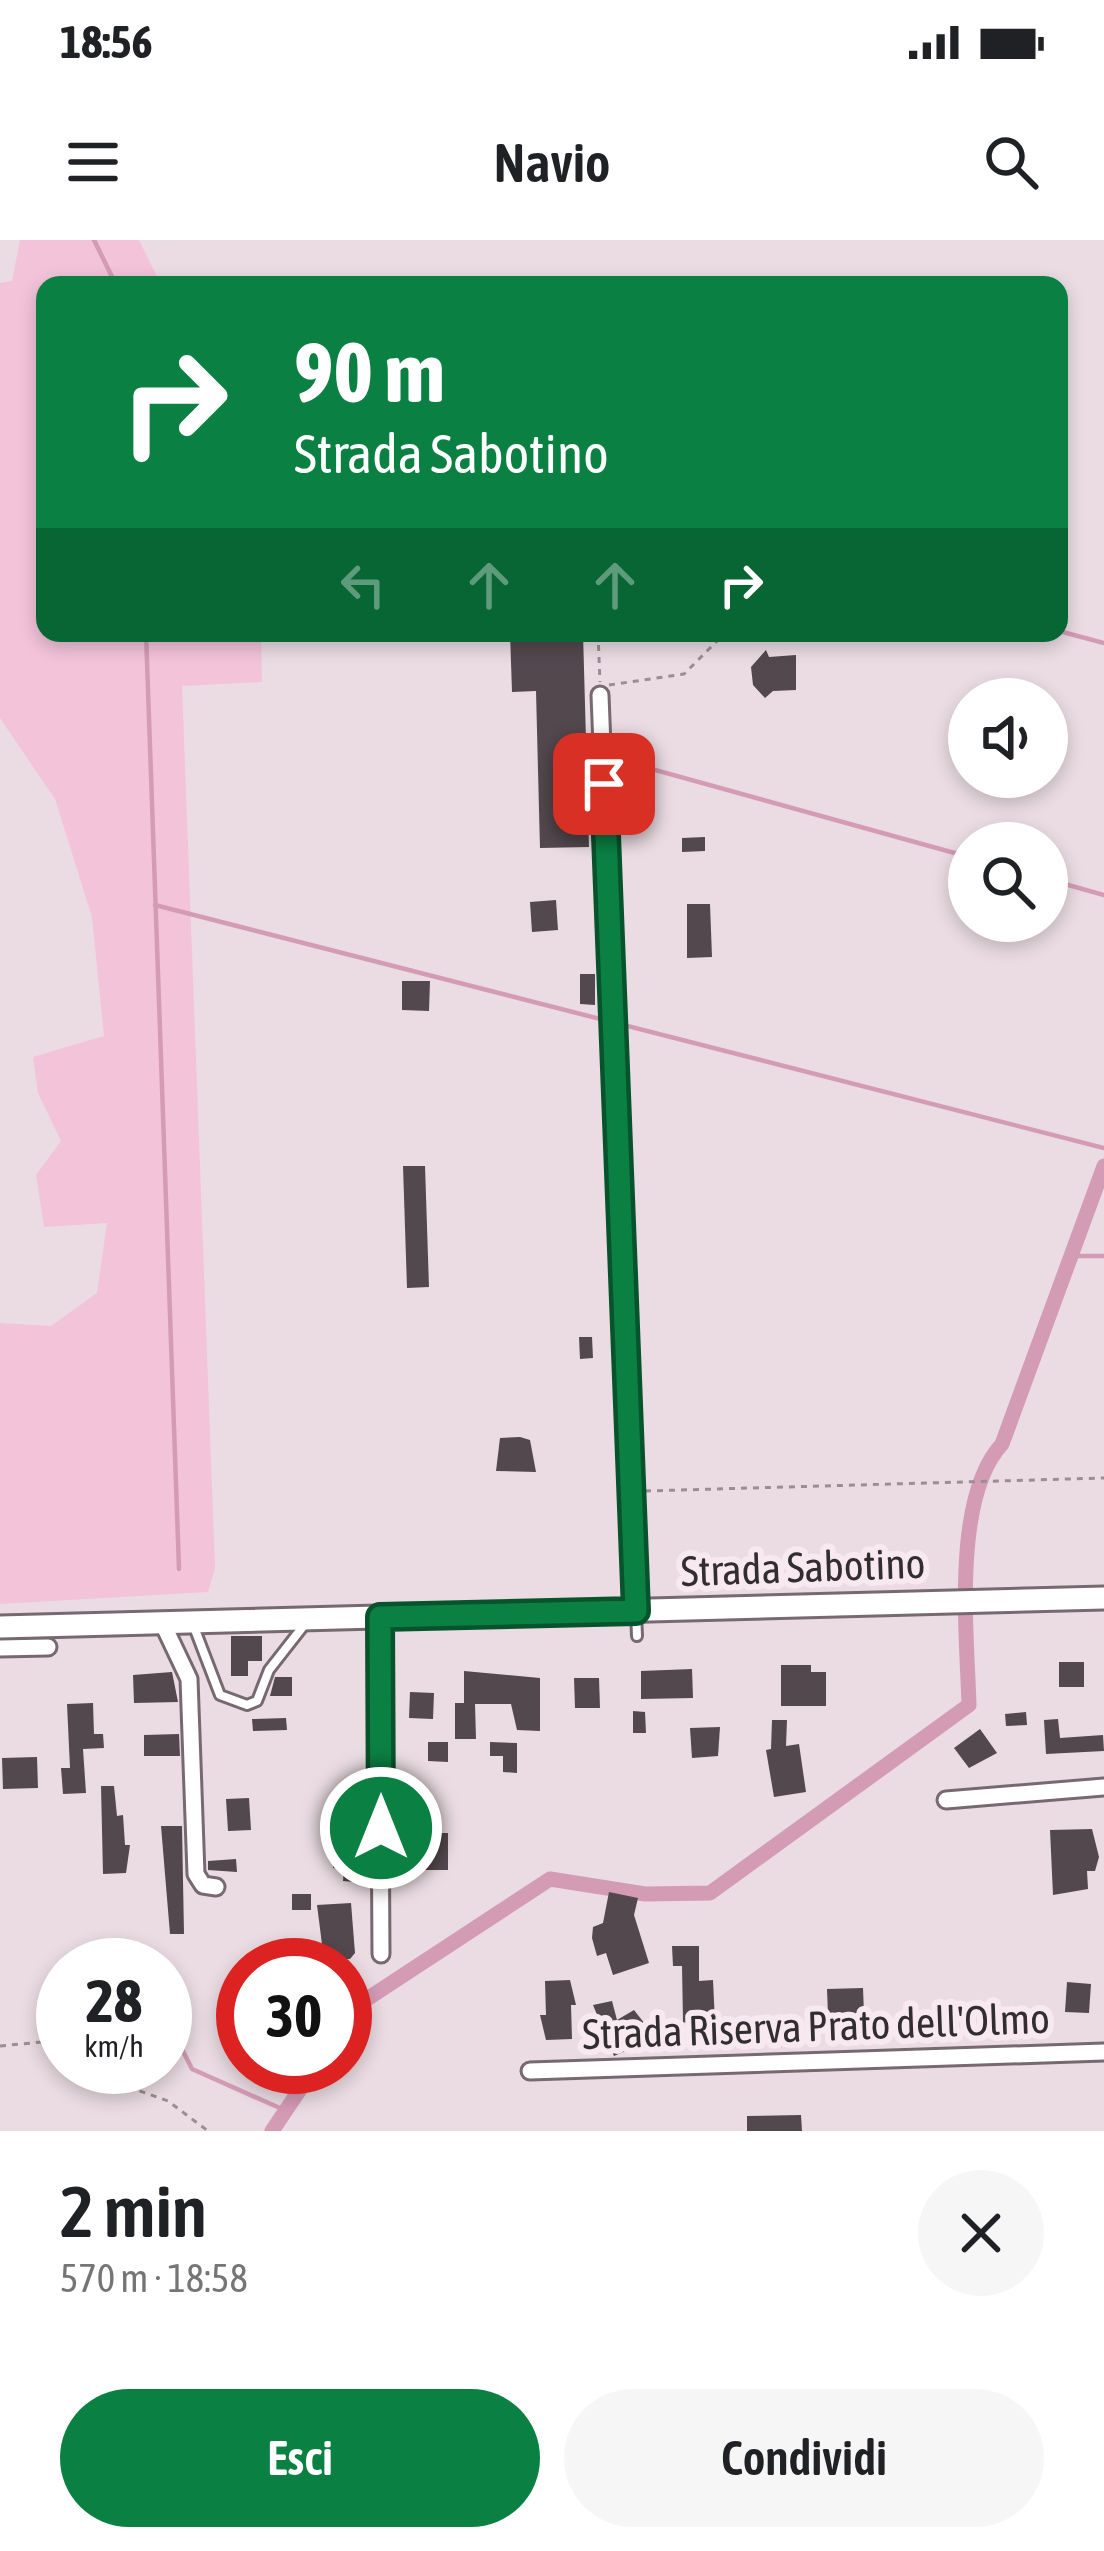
<!DOCTYPE html>
<html lang="it">
<meta charset="utf-8">
<style>
body{margin:0;font-family:"Asap Condensed",sans-serif;background:#f6f6f6;color:#202124;height:100vh;display:flex;flex-direction:column;font-size:45px;white-space:nowrap}
*{box-sizing:border-box;margin:0}
p{font-size:39px;color:#757577}
.icon{flex:none;width:66px;height:66px;fill:none;stroke:currentColor;stroke-width:2;stroke-linecap:round;stroke-linejoin:round}
.map{position:relative;height:1891px;overflow:hidden}
.sheet{display:flex;flex-direction:column;background:#fff;flex:1}
.sheet>*{flex:none}
.hud{position:absolute;left:36px;top:36px;width:1032px;height:366px;border-radius:24px;box-shadow:0 6px 18px #0003;background:#0b8043;color:#fff;overflow:hidden}
.fabs{position:absolute;left:948px;top:438px;display:grid;gap:24px}
.fabs a{display:grid;place-items:center;width:120px;height:120px;border-radius:50%;background:#fff;box-shadow:0 6px 18px #0003;font-size:60px}
.speed{position:absolute;left:36px;top:1698px;display:flex;gap:24px;font-size:60px;font-weight:700;text-align:center}
.speed>*{display:grid;place-content:center;width:156px;height:156px;border-radius:50%;background:#fff;box-shadow:0 6px 18px #0003;line-height:1}
.speed small{font-size:30px;font-weight:400}
.speed .limit{border:18px solid #d22;background:#fff;color:#111}
.pin{position:absolute;display:grid;place-items:center;width:102px;height:102px;color:#fff;margin:-51px;border-radius:24px;box-shadow:0 6px 18px #0006}
.me{position:absolute;width:132px;margin:-66px;rotate:0deg;stroke-linejoin:round;filter:drop-shadow(0 0 9px #0008)}
.turn{display:flex;align-items:center;gap:42px;height:252px;padding:0 60px;font-size:54px}
.turn .icon{width:156px;height:156px;stroke-width:2.5}
.turn b{display:block;font-size:84px;line-height:102px}
.lanes{display:flex;align-items:center;height:114px;padding:0 60px;background:#0003;justify-content:center;gap:60px;direction:ltr}
.lanes .off{opacity:.35}
.round{display:grid;place-items:center;flex:none;width:126px;height:126px;border-radius:63px;background:#f6f6f6}
.headline{display:flex;align-items:center;justify-content:space-between;height:204px;padding:0 60px}
h1{font-size:72px;font-weight:600;line-height:90px}
.action{display:flex;gap:24px;margin-top:auto;padding:24px 60px}
.action a{flex:1;height:138px;border-radius:72px;background:#0b8043;color:#fff;font-size:48px;font-weight:600;line-height:138px;text-align:center}
.action a+a{background:#f6f6f6;color:#202124}
.status{display:flex;justify-content:space-between;align-items:center;height:84px;padding:0 60px;background:#fff;direction:ltr}
.status svg{height:33px;fill:currentColor}
header{display:flex;justify-content:space-between;align-items:center;height:156px;padding:0 60px;background:#fff;font-size:54px;font-weight:600}
.map>svg:first-child{display:block}
.green{fill:#f3c3d9}
.lines{fill:none;stroke-linecap:round;stroke-linejoin:round}
.stream{stroke:#d49bb5;stroke-width:4.5}
.canal{stroke:#d49bb5;stroke-width:15}
.building{fill:#53484d}
.lane-casing{stroke:#76696f;stroke-width:14}
.street-casing{stroke:#76696f;stroke-width:21}
.secondary-casing{stroke:#76696f;stroke-width:27}
.path{stroke:#998f93;stroke-width:3;stroke-dasharray:6 6;stroke-linecap:butt}
.lane{stroke:#fff;stroke-width:8}
.street{stroke:#fff;stroke-width:15}
.secondary{stroke:#fff;stroke-width:21}
.route-casing{stroke:#07532c;stroke-width:30}
.route{stroke:#0b8043;stroke-width:21}
.labels{text-anchor:middle;stroke-width:12;stroke-linejoin:round;paint-order:stroke}
.street-label{font-size:42px;fill:#322d2f;stroke:#f7e9ef}
</style>
<div class="status"><b>18:56</b><svg viewBox="0 0 49 12"><path d="M0 12V9h3v3zM5 12V6h3v6zM10 12V3h3v9zM15 12V0h3v12zM26 1h20v11H26zM47 4h2v5h-2z"/></svg></div>
<header><svg class="icon" aria-label="menu" viewBox="0 0 24 24"><path d="M4 6h16M4 12h16M4 18h16"/></svg>Navio<svg class="icon" aria-label="search" viewBox="0 0 24 24"><circle cx="10" cy="10" r="6"/><path d="M15 15l6 6"/></svg></header>
<div class="map">
<svg width="1104" height="1891" viewBox="0 0 1104 1891">
<rect width="100%" height="100%" fill="#eadce2"/>
<polygon class="green" points="20,0 139,0 161,45 45,45 45,393 261,393 262,442 182,446 215,1328 208,1352 0,1364 0,1083 51,1086 97,1053 107,983 44,987 36,935 61,901 38,853 33,817 104,796 92,677 55,559 0,478 0,43 12,41"/>
<g class="lines">
<g class="stream">
<polyline points="94,0 116,45"/>
<polyline points="1059,391 1104,403"/>
<polyline points="146,393 179,1329"/>
<polyline points="612,518 969,617"/>
<polyline points="1047,639 1104,655"/>
<polyline points="155,665 1104,908"/>
<polyline points="1071,1016 1104,1016"/>
<polyline points="136,1717 140,1725"/>
<polyline points="165,1775 192,1829 282,1869"/>
</g>
<g class="canal">
<path d="M 345,1788 L 367,1759 L 550,1639 L 645,1654 L 710,1653 L 969,1465 C 967,1394 952,1258 1002,1204 L 1104,926"/>
<polyline points="272,1891 315,1827"/>
</g>
</g>
<g class="building">
<polygon points="510,393 583,393 589,607 540,608 536,451 512,452"/>
<polygon points="766,410 769,417 796,415 796,450 773,451 765,458 753,445 751,427"/>
<polygon points="705,597 705,611 682,612 682,598"/>
<polygon points="556,660 558,690 532,692 530,662"/>
<polygon points="687,664 710,664 712,717 687,718"/>
<polygon points="580,734 595,734 595,765 580,764"/>
<polygon points="402,741 430,741 429,771 402,770"/>
<polygon points="403,926 425,926 429,1047 407,1048"/>
<polygon points="579,1097 592,1097 593,1118 580,1119"/>
<polygon points="520,1197 530,1200 536,1232 496,1231 500,1198"/>
<polygon points="231,1396 262,1396 262,1421 248,1421 248,1436 231,1436"/>
<rect x="1059" y="1422" width="25" height="25"/>
<polygon points="781,1425 811,1425 811,1432 826,1432 826,1466 781,1466"/>
<polygon points="692,1429 693,1458 641,1459 641,1431"/>
<polygon points="464,1431 540,1438 540,1491 517,1490 511,1464 475,1464 476,1499 455,1499 455,1463 464,1463"/>
<polygon points="172,1432 178,1462 134,1463 133,1435"/>
<polygon points="275,1437 292,1437 292,1456 270,1456"/>
<polygon points="574,1438 599,1438 600,1468 575,1468"/>
<polygon points="410,1452 434,1453 433,1479 409,1478"/>
<polygon points="93,1463 94,1494 103,1494 104,1508 83,1509 86,1553 63,1554 61,1528 70,1528 67,1464"/>
<polygon points="633,1471 645,1472 646,1493 633,1493"/>
<polygon points="1026,1472 1027,1485 1006,1486 1005,1474"/>
<polygon points="286,1478 287,1490 253,1491 252,1479"/>
<polygon points="1058,1479 1060,1498 1103,1495 1104,1511 1046,1514 1044,1480"/>
<polygon points="772,1480 787,1480 786,1506 799,1504 806,1552 774,1557 766,1510 771,1509"/>
<polygon points="720,1487 718,1516 692,1518 690,1488"/>
<polygon points="980,1489 997,1513 969,1528 954,1508"/>
<polygon points="179,1494 180,1516 144,1516 144,1495"/>
<polygon points="428,1502 448,1502 448,1522 428,1521"/>
<polygon points="490,1502 517,1503 517,1533 503,1532 503,1516 490,1516"/>
<polygon points="37,1517 38,1548 3,1549 2,1518"/>
<polygon points="101,1546 114,1546 117,1576 123,1575 125,1605 130,1605 126,1633 103,1634"/>
<polygon points="249,1558 251,1590 228,1591 226,1559"/>
<polygon points="161,1586 182,1586 184,1694 170,1694"/>
<polygon points="367,1588 367,1643 343,1641 344,1629 333,1628 337,1589"/>
<polygon points="1092,1589 1099,1617 1095,1631 1087,1631 1088,1649 1053,1655 1050,1590"/>
<rect x="425" y="1593" width="23" height="37"/>
<polygon points="236,1619 237,1632 208,1630 208,1621"/>
<polygon points="609,1652 638,1658 634,1675 649,1723 613,1735 606,1713 597,1716 592,1698 593,1687 603,1683"/>
<rect x="292" y="1654" width="19" height="16"/>
<polygon points="351,1663 355,1713 350,1719 324,1720 317,1665"/>
<polygon points="672,1706 699,1706 699,1741 713,1740 715,1782 702,1788 683,1782 682,1726 673,1726"/>
<polygon points="570,1740 576,1765 571,1765 572,1799 546,1800 540,1775 546,1775 545,1741"/>
<polygon points="1067,1742 1091,1744 1089,1773 1065,1772"/>
<polygon points="863,1748 864,1774 828,1775 827,1749"/>
<polygon points="612,1761 617,1780 634,1770 656,1798 614,1816 593,1765"/>
<polygon points="801,1875 802,1891 747,1891 747,1876"/>
</g>
<g class="lines">
<g class="lane-casing">
<g id="lane">
<polyline points="636,1372 637,1396"/>
<polyline points="194,1387 220,1455 247,1465 257,1461 269,1430 305,1384"/>
</g>
</g>
<g class="street-casing">
<g id="street">
<polyline points="600,455 636,1371"/>
<polyline points="379,1377 381,1714"/>
<polyline points="162,1382 189,1439 196,1634 203,1645 216,1647"/>
<polyline points="0,1408 48,1407"/>
<polyline points="946,1560 1104,1547"/>
<polyline points="530,1831 1104,1812"/>
</g>
</g>
<g class="secondary-casing">
<polyline id="secondary" points="0,1387 1104,1358"/>
</g>
<g class="path">
<polyline points="598,393 600,442"/>
<polyline points="609,445 684,434 717,401"/>
<polyline points="645,1251 1104,1238"/>
<polyline points="0,1806 63,1800"/>
<polyline points="99,1827 115,1842 168,1861 208,1891"/>
</g>
<use href="#lane" class="lane"/>
<use href="#street" class="street"/>
<use href="#secondary" class="secondary"/>
</g>
<g class="lines">
<g class="route-casing">
<polyline id="route" points="381,1588 380,1377 636,1371 604,544"/>
</g>
<use href="#route" class="route"/>
</g>
<g class="labels">
<g class="street-label">
<text transform="translate(803 1327) rotate(-2)" y="15">Strada Sabotino</text>
<text transform="translate(816 1786) rotate(-2)" y="15">Strada Riserva Prato dell'Olmo</text>
</g>
</g>
</svg>
<div class="fabs">
<a><svg class="icon" aria-label="sound" viewBox="0 0 24 24"><path d="M4 9h4l5-4v14l-5-4H4zM17 9q2 3 0 6"/></svg></a>
<a><svg class="icon" aria-label="search" viewBox="0 0 24 24"><circle cx="10" cy="10" r="6"/><path d="M15 15l6 6"/></svg></a>
</div>
<div class="speed"><div>28<small>km/h</small></div><div class="limit">30</div></div>
<div class="pin" style="left:604px;top:544px;background:#d93025"><svg class="icon" aria-label="arrive" viewBox="0 0 24 24"><path d="M6 21V4h12l-3 4 3 4H6"/></svg></div>
<svg class="me" style="left:381px;top:1588px" viewBox="-20 -20 40 40"><circle r="17" fill="#0b8043" stroke="#fff" stroke-width="3"/><path d="M0-11L8 9 0 5-8 9z" fill="#fff"/></svg>
<div class="hud">
<div class="turn"><svg class="icon" aria-label="right" viewBox="0 0 24 24"><path d="M7 20v-9h11M14 6l5 5-5 5"/></svg><div><b>90 m</b>Strada Sabotino</div></div>
<div class="lanes"><svg class="icon off" aria-label="left" viewBox="0 0 24 24"><path d="M17 20v-9H6M10 6l-5 5 5 5"/></svg><svg class="icon off" aria-label="ahead" viewBox="0 0 24 24"><path d="M12 20V5M6 11l6-6 6 6"/></svg><svg class="icon off" aria-label="ahead" viewBox="0 0 24 24"><path d="M12 20V5M6 11l6-6 6 6"/></svg><svg class="icon" aria-label="right" viewBox="0 0 24 24"><path d="M7 20v-9h11M14 6l5 5-5 5"/></svg></div>
</div>
</div>
<section class="sheet">
<div class="headline"><div><h1>2 min</h1><p>570 m · 18:58</p></div><a class="round"><svg class="icon" aria-label="close" viewBox="0 0 24 24"><path d="M6 6l12 12M18 6L6 18"/></svg></a></div>
<div class="action"><a>Esci</a><a>Condividi</a></div>
</section>
